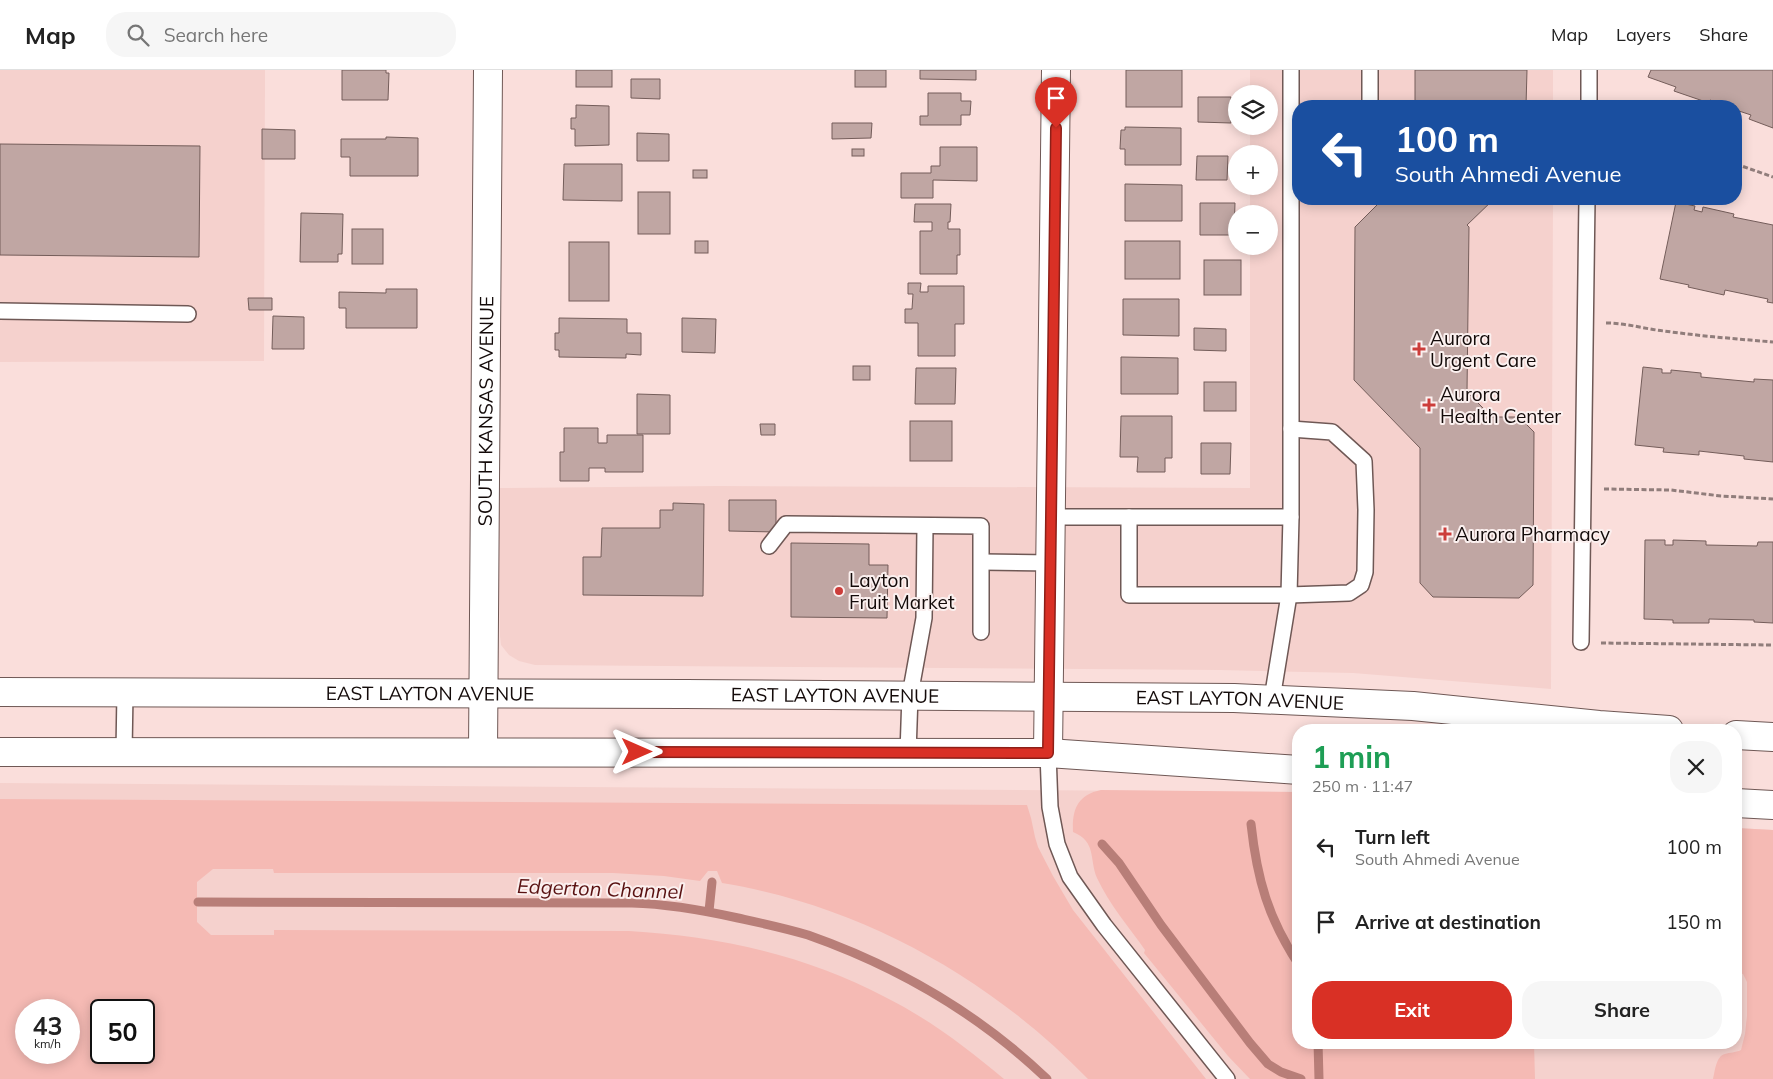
<!DOCTYPE html>
<meta charset="utf-8">
<style>
body{margin:0;font-family:Mulish,sans-serif;background:#f6f6f6;color:#222;height:100vh;display:flex;flex-direction:column;font-size:19px;white-space:nowrap}
*{box-sizing:border-box;margin:0}
p{font-size:16px;color:#767676}
.icon{flex:none;width:28px;height:28px;fill:none;stroke:currentColor;stroke-width:2;stroke-linecap:round;stroke-linejoin:round}
.map{position:relative;flex:1;overflow:hidden}
.sheet{position:absolute;left:1292px;top:654px;width:450px;height:325px;display:flex;flex-direction:column;background:#fff;border-radius:20px;box-shadow:0 2px 12px #0003}
.sheet>*{flex:none}
.hud{position:absolute;left:1292px;top:30px;width:450px;height:105px;border-radius:20px;box-shadow:0 2px 12px #0003;background:#1a4fa0;color:#fff;overflow:hidden}
.tools{position:absolute;left:1228px;top:15px;display:grid;gap:10px}
.tools a{display:grid;place-items:center;width:50px;height:50px;border-radius:50%;background:#fff;box-shadow:0 2px 12px #0003;font-size:25px}
.speed{position:absolute;left:15px;top:929px;display:flex;gap:10px;font-size:25px;font-weight:700;text-align:center}
.speed>*{display:grid;place-content:center;width:65px;height:65px;border-radius:50%;background:#fff;box-shadow:0 2px 12px #0003;line-height:1}
.speed small{font-size:12px;font-weight:400}
.speed .limit{border:2px solid #111;border-radius:8px;background:#fff;color:#111}
.pin{position:absolute;display:grid;place-items:center;width:42px;height:42px;color:#fff;margin:-51px -21px;border-radius:50% 50% 50% 0;rotate:-45deg;box-shadow:0 0 5px #0007}
.pin .icon{rotate:45deg}
.me{position:absolute;width:55px;margin:-28px;rotate:90deg;stroke-linejoin:round;filter:drop-shadow(0 0 4px #0008)}
.turn{display:flex;align-items:center;gap:18px;height:105px;padding:0 20px;font-size:22px}
.turn .icon{width:65px;height:65px;stroke-width:2.5}
.turn b{display:block;font-size:35px;line-height:42px}
.round{display:grid;place-items:center;flex:none;width:52px;height:52px;border-radius:20px;background:#f6f6f6}
.headline{display:flex;align-items:center;justify-content:space-between;height:85px;padding:0 20px}
h1{font-size:30px;font-weight:700;line-height:38px;color:#1e9e55}
.cta{display:flex;gap:10px;margin-top:auto;padding:10px 20px}
.cta a{flex:1;height:58px;border-radius:20px;background:#d93025;color:#fff;font-size:20px;font-weight:700;line-height:58px;text-align:center}
.cta a+a{background:#f6f6f6;color:#222}
ul{padding:0;list-style:none}
li{display:flex;align-items:center;gap:15px;height:75px;padding:0 20px}
li div{flex:1}
li b{display:block;font-size:19px}
li em{font-style:normal}
header{display:flex;align-items:center;gap:30px;box-sizing:border-box;height:70px;padding:0 25px;background:#fff;border-bottom:1px solid #e0e0e0}
header strong{font-size:24px}
nav{display:flex;gap:28px;margin-inline-start:auto;font-size:18px}
.search{width:350px;height:45px;background:#f6f6f6;display:flex;align-items:center;gap:12px;box-sizing:border-box;padding:0 18px;border-radius:20px;color:#767676;font-size:19px}
.map>svg:first-child{display:block}
.built{fill:#f5d1cd;fill-rule:evenodd}
.green{fill:#f5bab4;fill-rule:evenodd}
.lines{fill:none;stroke-linecap:round;stroke-linejoin:round}
.stream{stroke:#b87e78;stroke-width:9}
.building{fill:#c0a6a3;stroke:#745d5a}
.lane-casing{stroke:#6f5855;stroke-width:18}
.street-casing{stroke:#6f5855;stroke-width:30}
.secondary-casing{stroke:#6f5855;stroke-width:30}
.path{stroke:#907d7b;stroke-width:3;stroke-dasharray:5 2.5;stroke-linecap:butt}
.lane{stroke:#fff;stroke-width:15}
.street{stroke:#fff;stroke-width:28}
.secondary{stroke:#fff;stroke-width:28}
.route-casing{stroke:#8d1f18;stroke-width:12}
.route{stroke:#d93025;stroke-width:9}
.poi-dot{fill:#cc3d3a;stroke:#fbf0ef;stroke-width:2}
.labels{text-anchor:middle;stroke-width:4;stroke-linejoin:round;paint-order:stroke}
.poi-label{font-size:19px;fill:#130a09;stroke:#fbf0ef;text-anchor:start}
.street-label{font-size:19px;fill:#130a09;stroke:#fbf0ef}
.water-label{font-size:20px;font-style:italic;fill:#591111;stroke:#fbf0ef}
</style>
<header>
<strong>Map</strong>
<div class="search"><svg class="icon" aria-label="search" viewBox="0 0 24 24"><circle cx="10" cy="10" r="6"/><path d="M15 15l6 6"/></svg>Search here</div>
<nav><a>Map</a><a>Layers</a><a>Share</a></nav>
</header>
<div class="map">
<svg width="1773" height="1009" viewBox="0 0 1773 1009">
<rect width="100%" height="100%" fill="#fadedb"/>
<g class="built">
<polygon points="0,0 265,0 264,291 0,292"/>
<polygon points="1250,0 1553,0 1553,36 1299,36 1299,129 1553,129 1551,619 1353,603 1220,600 535,595 519,591 509,585 501,575 500,566 497,418 718,416 1250,418 1250,176 1269,176 1269,144 1250,144 1250,116 1269,116 1269,84 1250,84 1250,56 1269,56 1269,24 1250,24"/>
<path d="M 0,713 L 1299,722 L 1299,972 L 1736,972 L 1736,758 L 1773,760 L 1773,1009 L 0,1009 ZM 26,940 L 69,940 L 69,982 L 26,982 ZM 101,940 L 144,940 L 144,982 L 101,982 Z"/>
</g>
<g class="green">
<path d="M 1101,720 L 1299,722 L 1299,972 L 1534,973 L 1535,1009 L 1250,1009 L 1228,986 L 1144,883 L 1145,880 C 1129,857 1109,834 1097,808 C 1089,789 1097,772 1073,762 C 1072,740 1077,725 1101,720 Z"/>
<path d="M 0,729 L 1027,735 L 1031,748 L 1035,767 L 1038,777 L 1053,806 L 1073,840 L 1206,1009 L 1088,1009 C 990,908 862,836 722,813 L 717,801 L 708,801 L 700,811 L 664,806 L 613,803 L 274,803 L 273,799 L 213,799 L 197,812 L 197,852 L 211,865 L 274,865 L 274,860 L 629,861 C 718,866 806,885 885,927 C 929,949 967,978 1004,1009 L 0,1009 ZM 26,940 L 69,940 L 69,982 L 26,982 ZM 101,940 L 144,940 L 144,982 L 101,982 Z"/>
<path d="M 1736,758 L 1773,760 L 1773,1009 L 1713,1009 C 1715,1001 1716,986 1725,984 C 1730,982 1735,983 1741,980 L 1745,964 L 1747,946 L 1747,912 L 1743,904 L 1736,902 Z"/>
</g>
<g class="lines">
<g class="stream">
<path d="M 1251,754 C 1257,809 1268,848 1299,895"/>
<polyline points="1102,774 1119,793 1161,855 1250,973 1268,994 1281,1002 1301,1009"/>
<path d="M 198,832 L 632,833 C 669,834 702,840 738,848 C 761,853 785,858 808,865 C 896,896 979,944 1047,1009"/>
<polyline points="709,841 712,812"/>
<polyline points="1318,972 1319,1009"/>
</g>
</g>
<g class="building">
<polygon points="342,0 386,0 386,3 389,3 388,30 342,30"/>
<rect x="576" y="0" width="36" height="17"/>
<rect x="855" y="0" width="31" height="17"/>
<polygon points="920,0 976,0 976,10 920,9"/>
<rect x="1126" y="0" width="56" height="37"/>
<polygon points="1415,0 1527,0 1526,36 1415,36"/>
<polygon points="1651,0 1773,0 1773,58 1749,49 1751,45 1736,40 1736,36 1727,36 1710,30 1709,33 1674,21 1676,17 1648,7"/>
<polygon points="631,9 660,9 660,29 631,28"/>
<polygon points="928,23 961,23 961,31 971,31 970,45 961,45 961,55 920,55 920,46 928,46"/>
<polygon points="1198,27 1231,27 1231,53 1198,52"/>
<polygon points="576,35 609,36 609,75 575,76 575,59 571,59 571,48 576,48"/>
<polygon points="832,53 872,53 871,68 832,69"/>
<polygon points="1125,57 1181,58 1181,95 1125,95 1125,79 1120,79 1121,60 1125,60"/>
<polygon points="262,59 295,60 295,89 262,89"/>
<polygon points="637,63 669,64 669,91 637,91"/>
<polygon points="386,67 418,68 418,106 350,106 350,87 341,87 341,69 386,69"/>
<polygon points="0,74 200,76 199,187 0,185"/>
<polygon points="940,77 977,77 977,111 933,110 933,128 901,128 901,103 931,103 931,96 940,96"/>
<rect x="852" y="79" width="12" height="7"/>
<polygon points="1197,86 1228,86 1227,110 1196,110"/>
<polygon points="564,94 622,94 622,131 563,130"/>
<rect x="693" y="100" width="14" height="8"/>
<polygon points="1125,114 1182,115 1182,151 1125,151"/>
<rect x="638" y="122" width="32" height="42"/>
<polygon points="1383,129 1494,129 1467,155 1469,157 1467,322 1492,347 1519,347 1534,362 1533,515 1519,528 1433,527 1420,513 1420,378 1354,310 1355,157"/>
<polygon points="1676,132 1695,136 1694,140 1702,142 1703,137 1734,144 1733,147 1773,155 1773,233 1767,232 1768,229 1725,220 1724,225 1688,217 1689,215 1660,209"/>
<polygon points="1200,133 1235,133 1234,165 1200,165"/>
<polygon points="915,134 951,134 950,152 948,152 948,159 960,159 960,185 957,185 957,204 920,204 920,161 932,161 932,152 914,152"/>
<polygon points="301,143 343,144 342,184 338,184 338,192 300,192"/>
<rect x="352" y="159" width="31" height="35"/>
<rect x="695" y="171" width="13" height="12"/>
<rect x="1125" y="171" width="55" height="38"/>
<rect x="569" y="172" width="40" height="59"/>
<rect x="1204" y="190" width="37" height="35"/>
<polygon points="908,213 921,213 920,222 928,222 928,216 964,216 964,254 955,254 955,286 918,286 918,253 905,253 905,239 912,239 913,224 908,224"/>
<polygon points="386,219 417,219 417,258 346,258 346,238 339,238 339,222 386,223"/>
<polygon points="248,228 272,228 272,240 249,240"/>
<polygon points="1123,229 1179,229 1179,266 1123,265"/>
<polygon points="273,246 304,247 304,279 272,279"/>
<polygon points="559,248 627,249 627,263 641,263 641,285 626,284 626,288 559,287 559,280 555,280 555,263 559,263"/>
<polygon points="682,248 716,249 715,283 682,282"/>
<polygon points="1194,258 1226,259 1226,281 1194,280"/>
<polygon points="1121,287 1178,288 1178,324 1121,324"/>
<rect x="853" y="296" width="17" height="14"/>
<polygon points="1643,297 1662,299 1662,303 1671,303 1671,300 1701,303 1701,307 1754,312 1754,309 1773,310 1773,392 1744,389 1744,386 1699,381 1699,385 1663,382 1664,378 1635,375"/>
<polygon points="916,298 956,298 955,334 915,334"/>
<rect x="1204" y="312" width="32" height="29"/>
<polygon points="637,324 670,325 670,364 637,364"/>
<polygon points="1121,346 1172,346 1172,388 1165,388 1165,402 1137,402 1138,387 1120,387"/>
<rect x="910" y="351" width="42" height="40"/>
<polygon points="760,354 775,354 775,365 761,365"/>
<polygon points="564,358 598,358 598,373 607,373 607,365 643,365 643,402 605,402 605,398 589,398 589,411 560,411 560,382 564,382"/>
<polygon points="1201,373 1231,373 1230,404 1201,404"/>
<polygon points="729,430 776,430 776,462 729,461"/>
<polygon points="673,433 704,434 703,526 583,525 583,487 601,487 602,458 660,458 660,440 673,440"/>
<polygon points="1645,470 1665,470 1665,475 1673,475 1673,470 1706,471 1706,475 1757,476 1758,472 1773,472 1773,553 1754,552 1754,550 1709,549 1709,553 1673,553 1673,550 1644,549"/>
<polygon points="791,473 869,474 869,495 888,495 887,548 791,547"/>
</g>
<g class="lines">
<g class="lane-casing">
<g id="lane">
<polyline points="1370,0 1370,36"/>
<polyline points="1589,36 1589,0"/>
<polyline points="0,241 188,244"/>
<polyline points="1052,447 1291,447"/>
<polyline points="1129,447 1129,525 1289,525 1349,523 1361,515 1365,502 1366,440 1364,391 1332,362 1291,359"/>
<polyline points="769,476 786,454 981,456 981,562"/>
<polyline points="982,492 1052,493"/>
<polyline points="1581,572 1587,129"/>
<polyline points="1272,629 1289,525 1291,447 1291,0"/>
<polyline points="124,682 125,622"/>
<polyline points="908,683 910,625 924,548 925,456"/>
<polyline points="1048,683 1050,737 1057,774 1070,807 1104,855 1227,1009"/>
</g>
</g>
<g class="street-casing">
<g id="street">
<path id="s1" d="M 483,682 L 488,0"/>
<polyline points="1048,683 1056,0"/>
</g>
</g>
<g class="secondary-casing">
<g id="secondary">
<path id="s2" d="M 0,622 L 685,624 L 1234,628 L 1413,636 L 1599,655 L 1669,660"/>
<polyline points="1736,665 1773,667"/>
<polyline points="0,682 1048,683 1299,700"/>
<polyline points="1736,733 1773,735"/>
</g>
</g>
<g class="path">
<polyline points="1736,94 1773,107"/>
<path d="M 1606,253 C 1626,253 1645,259 1664,261 C 1700,266 1737,269 1773,272"/>
<polyline points="1604,419 1671,420 1721,426 1773,429"/>
<polyline points="1601,573 1773,575"/>
</g>
<use href="#lane" class="lane"/>
<use href="#street" class="street"/>
<use href="#secondary" class="secondary"/>
</g>
<g class="lines">
<g class="route-casing">
<polyline id="route" points="637,682 1048,683 1056,58"/>
</g>
<use href="#route" class="route"/>
</g>
<g class="poi-dot">
<path d="M1416.5 271.5h5v5h5v5h-5v5h-5v-5h-5v-5h5z"/>
<path d="M1426.5 327.5h5v5h5v5h-5v5h-5v-5h-5v-5h5z"/>
<path d="M1442.5 456.5h5v5h5v5h-5v5h-5v-5h-5v-5h5z"/>
<circle cx="839" cy="521" r="5"/>
</g>
<g class="labels">
<g class="poi-label">
<text x="1430" y="275">Aurora<tspan x="1430" dy="22">Urgent Care</tspan></text>
<text x="1440" y="331">Aurora<tspan x="1440" dy="22">Health Center</tspan></text>
<text x="1455" y="471">Aurora Pharmacy</text>
<text x="849" y="517">Layton<tspan x="849" dy="22">Fruit Market</tspan></text>
</g>
<g class="street-label">
<text dy="7" stroke="none"><textPath href="#s1" startOffset="341">SOUTH KANSAS AVENUE</textPath></text>
<text dy="7" stroke="none"><textPath href="#s2" startOffset="430">EAST LAYTON AVENUE</textPath></text>
<text dy="7" stroke="none"><textPath href="#s2" startOffset="835">EAST LAYTON AVENUE</textPath></text>
<text dy="7" stroke="none"><textPath href="#s2" startOffset="1240">EAST LAYTON AVENUE</textPath></text>
</g>
<g class="water-label">
<text transform="translate(600 819) rotate(2)" y="7">Edgerton Channel</text>
</g>
</g>
</svg>
<div class="tools">
<a><svg class="icon" aria-label="layers" viewBox="0 0 24 24"><path d="M12 4l9 5-9 5-9-5zM3 14l9 5 9-5"/></svg></a>
<a>+</a>
<a>−</a>
</div>
<div class="speed"><div>43<small>km/h</small></div><div class="limit">50</div></div>
<div class="pin" style="left:1056px;top:58px;background:#d93025"><svg class="icon" aria-label="arrive" viewBox="0 0 24 24"><path d="M6 21V4h12l-3 4 3 4H6"/></svg></div>
<svg class="me" style="left:637px;top:682px" viewBox="-20 -20 40 40"><path d="M0-17L14 15 0 8-14 15z" fill="#d93025" stroke="#fff" stroke-width="4"/></svg>
<div class="hud">
<div class="turn"><svg class="icon" aria-label="left" viewBox="0 0 24 24"><path d="M17 20v-9H6M10 6l-5 5 5 5"/></svg><div><b>100 m</b>South Ahmedi Avenue</div></div>
</div>
<section class="sheet">
<div class="headline"><div><h1>1 min</h1><p>250 m · 11:47</p></div><a class="round"><svg class="icon" aria-label="close" viewBox="0 0 24 24"><path d="M6 6l12 12M18 6L6 18"/></svg></a></div>
<ul>
<li><svg class="icon" aria-label="left" viewBox="0 0 24 24"><path d="M17 20v-9H6M10 6l-5 5 5 5"/></svg><div><b>Turn left</b><p>South Ahmedi Avenue</p></div><em>100 m</em></li>
<li><svg class="icon" aria-label="arrive" viewBox="0 0 24 24"><path d="M6 21V4h12l-3 4 3 4H6"/></svg><div><b>Arrive at destination</b></div><em>150 m</em></li>
</ul>
<div class="cta"><a>Exit</a><a>Share</a></div>
</section>
</div>
